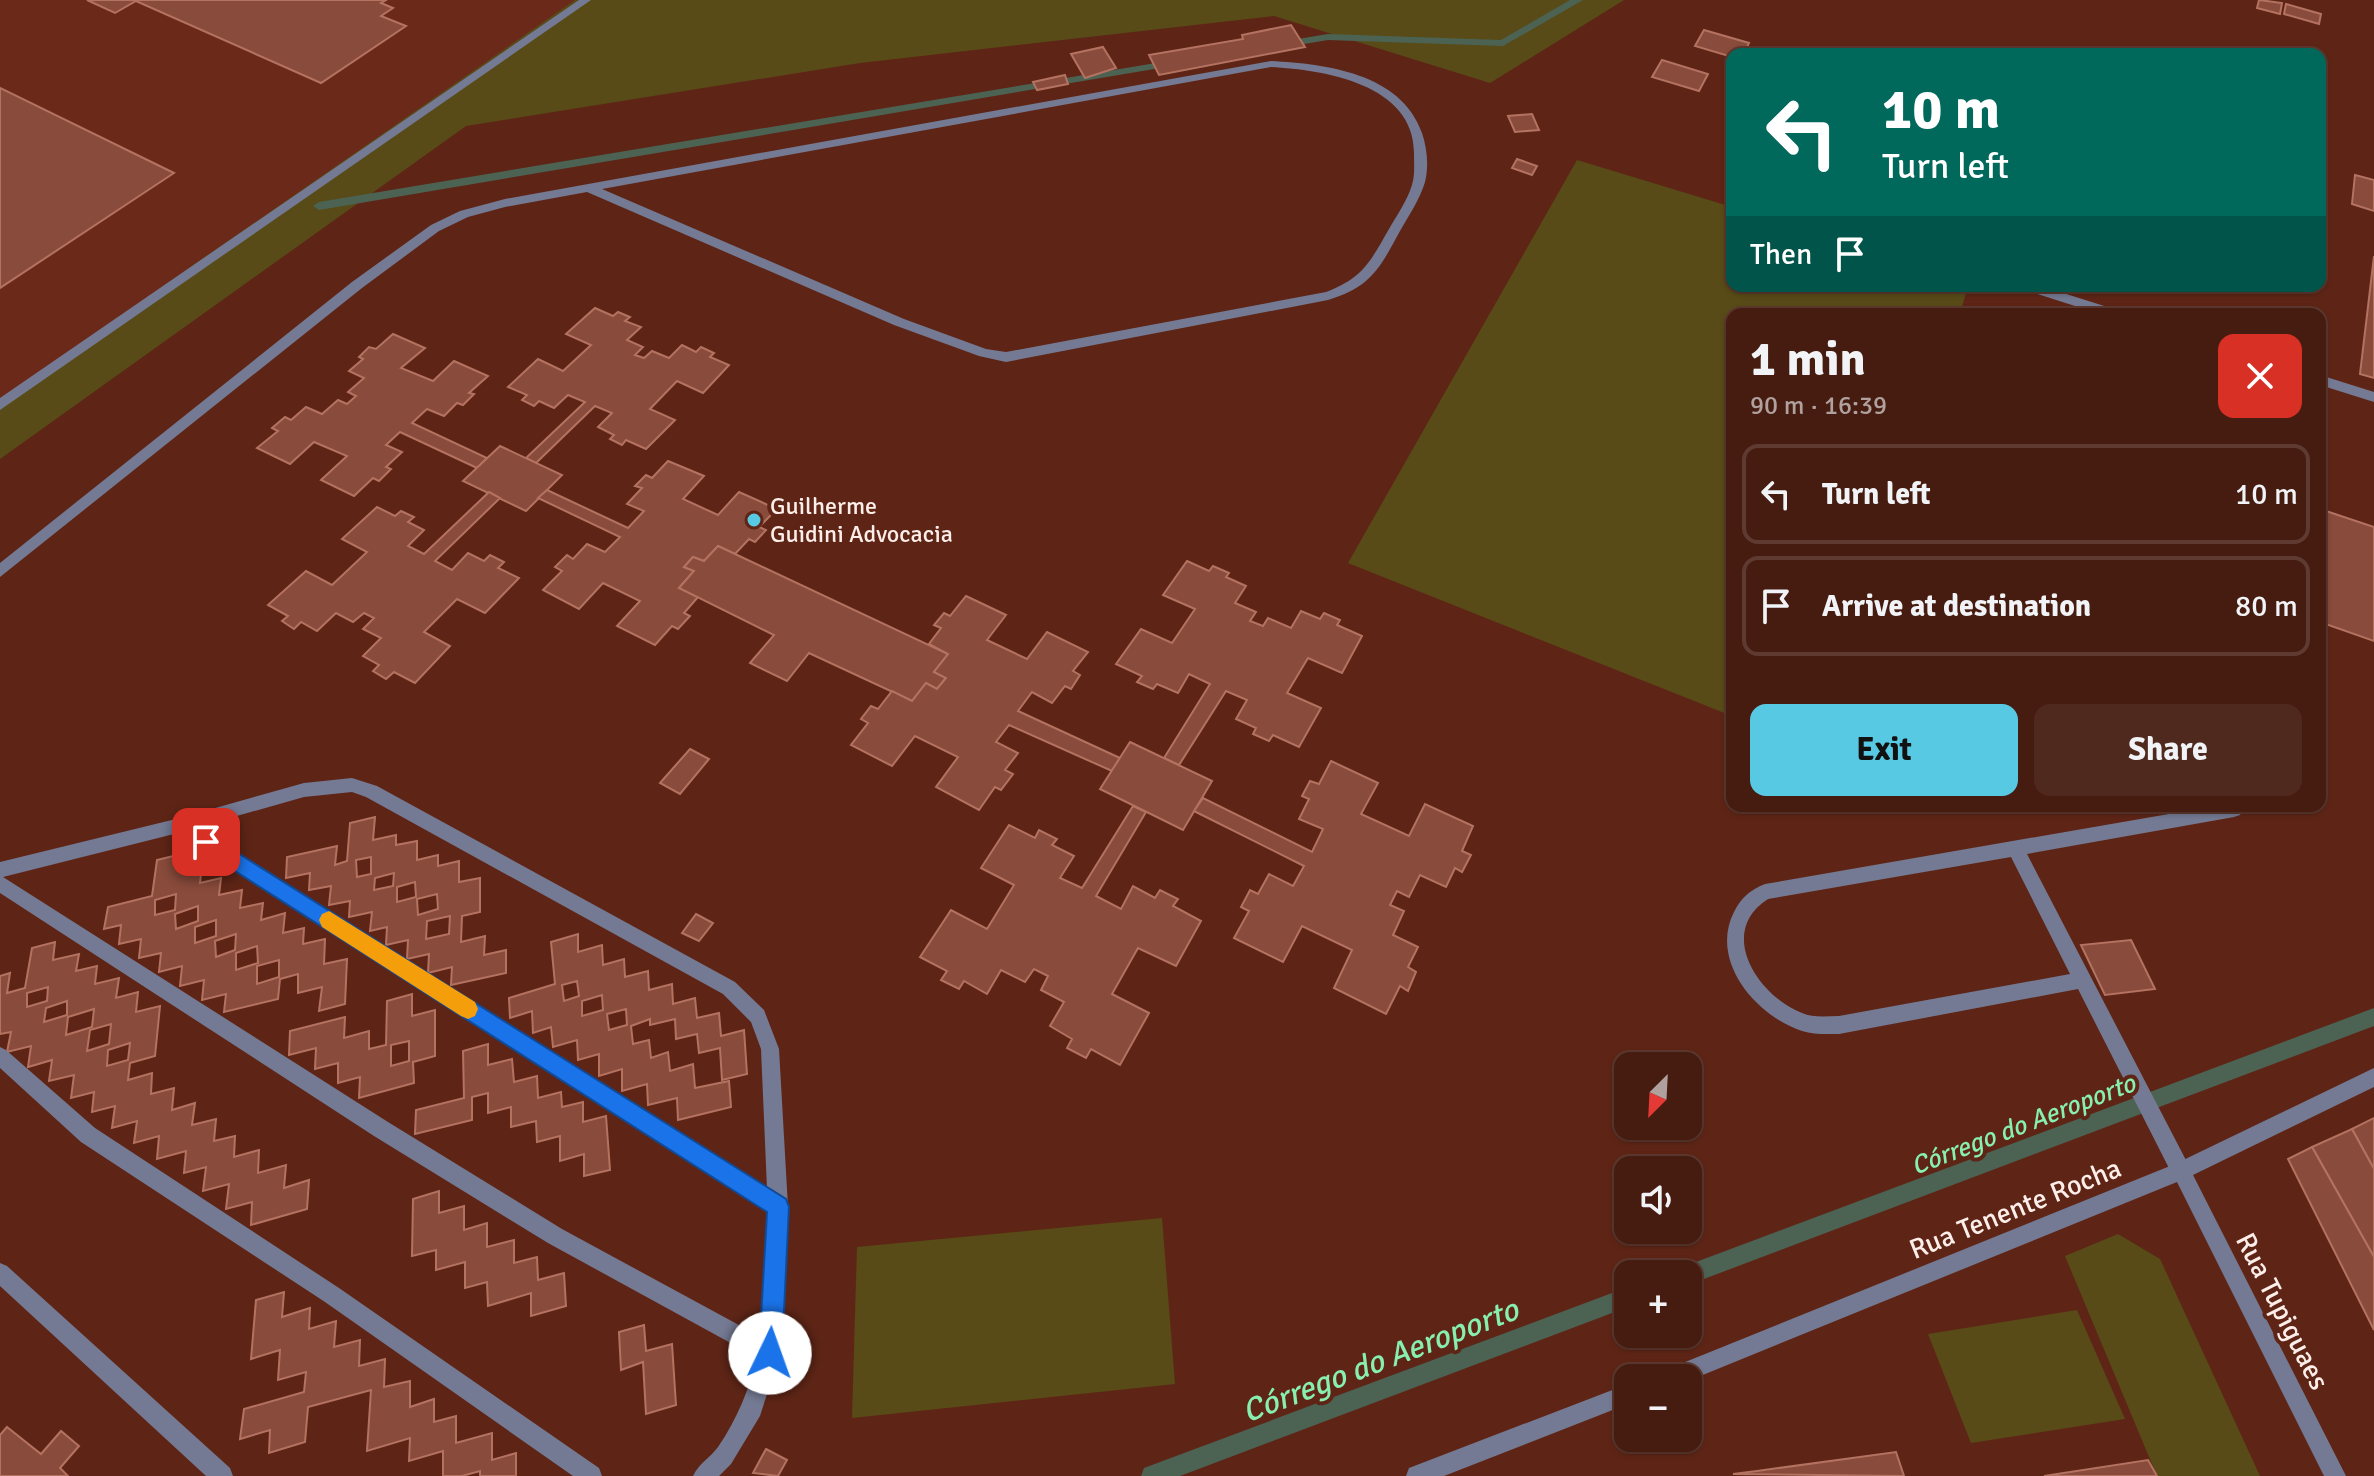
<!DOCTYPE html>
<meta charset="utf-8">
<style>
body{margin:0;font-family:Signika,sans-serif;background:#50291e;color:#f1f3f6;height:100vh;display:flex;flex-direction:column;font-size:30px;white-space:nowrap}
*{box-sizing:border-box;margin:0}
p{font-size:26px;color:#b0a19f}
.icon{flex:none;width:44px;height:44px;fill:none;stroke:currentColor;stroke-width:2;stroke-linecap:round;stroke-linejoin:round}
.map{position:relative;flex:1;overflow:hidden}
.drawer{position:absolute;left:1726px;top:308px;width:600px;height:504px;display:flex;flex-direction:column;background:#461c10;border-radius:16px;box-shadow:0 2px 6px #0004,0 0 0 2px #5e3a30}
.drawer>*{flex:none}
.guide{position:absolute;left:1726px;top:48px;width:600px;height:244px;border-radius:16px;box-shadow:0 2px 6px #0004,0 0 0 2px #5e3a30;background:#00695c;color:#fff;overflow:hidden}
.needle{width:52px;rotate:204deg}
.tools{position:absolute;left:1614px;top:1052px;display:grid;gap:16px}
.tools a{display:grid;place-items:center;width:88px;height:88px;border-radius:16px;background:#461c10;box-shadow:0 2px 6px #0004,0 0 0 2px #5e3a30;font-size:40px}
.pin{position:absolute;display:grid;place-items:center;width:68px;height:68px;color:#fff;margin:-34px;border-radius:16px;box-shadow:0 4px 12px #0006}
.me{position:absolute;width:88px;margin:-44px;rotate:3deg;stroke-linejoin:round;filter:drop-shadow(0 0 6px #0008)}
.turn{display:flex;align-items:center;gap:28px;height:168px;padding:0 24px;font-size:36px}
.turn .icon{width:104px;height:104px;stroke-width:2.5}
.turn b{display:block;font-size:56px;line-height:68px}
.then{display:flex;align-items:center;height:76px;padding:0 24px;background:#0003;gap:16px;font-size:30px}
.round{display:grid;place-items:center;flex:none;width:84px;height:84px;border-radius:16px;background:#50291e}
.head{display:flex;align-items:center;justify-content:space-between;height:136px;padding:0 24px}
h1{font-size:48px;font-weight:800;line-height:60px}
.primary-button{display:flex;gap:16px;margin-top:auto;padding:16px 24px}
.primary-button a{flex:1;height:92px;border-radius:16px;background:#58c9e3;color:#111;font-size:32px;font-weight:800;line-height:92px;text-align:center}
.primary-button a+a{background:#50291e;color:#f1f3f6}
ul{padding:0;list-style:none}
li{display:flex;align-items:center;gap:24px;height:100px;margin:0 16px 12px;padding:0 8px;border:4px solid #5e3a30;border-radius:16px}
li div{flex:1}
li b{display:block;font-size:30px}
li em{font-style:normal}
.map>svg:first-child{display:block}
.built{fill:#6b2a19}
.green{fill:#584b17}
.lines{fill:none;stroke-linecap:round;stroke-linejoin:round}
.stream{fill:#4c6354;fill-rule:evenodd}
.building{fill:#894b3b;stroke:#b47261;stroke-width:2;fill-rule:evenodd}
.lane{fill:#747a93;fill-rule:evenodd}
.street{fill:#747a93;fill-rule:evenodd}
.route{fill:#1a73e8;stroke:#114b97;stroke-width:2}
.slow{fill:#f59e0b}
.poi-dot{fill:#58c9e3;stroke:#5e2516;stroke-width:3}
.labels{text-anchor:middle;stroke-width:8;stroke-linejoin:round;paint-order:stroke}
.poi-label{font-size:24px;fill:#fdeeea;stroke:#5e2516;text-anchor:start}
.water-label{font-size:26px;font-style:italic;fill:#87efaf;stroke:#5e2516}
.near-street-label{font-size:28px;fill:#fdeeea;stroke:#5e2516}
.near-water-label{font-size:32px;font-style:italic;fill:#87efaf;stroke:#5e2516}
</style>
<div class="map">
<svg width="2374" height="1476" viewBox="0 0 2374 1476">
<rect width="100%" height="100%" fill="#5e2516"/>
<polygon class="built" points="0,0 1166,0 497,70 0,446"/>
<g class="green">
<polygon points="575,0 1624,0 1490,83 1274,16 860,63 466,126 0,459 0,405 166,284"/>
<polygon points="1577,160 1732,207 1732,286 1968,286 1960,314 1732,314 1732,716 1348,563"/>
<polygon points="1162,1218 1175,1384 852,1418 857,1247"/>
<polygon points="2118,1234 2160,1259 2260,1476 2157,1476 2065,1256"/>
<polygon points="2077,1310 2125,1419 1971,1443 1928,1334"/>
</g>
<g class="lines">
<g class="stream">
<polygon points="1570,0 1583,0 1503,46 1328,40 1280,48 1274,45 1280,42 1328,34 1501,40"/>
<polygon points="1174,60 1178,61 1178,65 319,210 313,206 319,202"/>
<polygon points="2374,1008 2374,1026 1688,1285 1688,1274 1678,1274 1681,1268 1688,1265"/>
<polygon points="1628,1287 1628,1307 1180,1476 1141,1476 1144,1468 1152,1465"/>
</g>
</g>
<g class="building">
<polygon points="87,0 386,0 381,3 393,8 381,16 406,26 321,83 136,1 115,13"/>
<polygon points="2259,0 2282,3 2280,14 2257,8"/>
<polygon points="2286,4 2321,14 2319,24 2284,14"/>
<polygon points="1291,25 1305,47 1159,75 1149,55 1243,39 1242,35"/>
<polygon points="1704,30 1749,43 1744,54 1732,54 1732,57 1695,46"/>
<polygon points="1103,47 1116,68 1085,78 1071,54"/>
<polygon points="1662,60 1708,74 1699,91 1652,77"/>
<polygon points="1065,75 1068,84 1037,90 1033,82"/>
<polygon points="0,88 174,173 0,288"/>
<polygon points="1532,114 1539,130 1515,132 1508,116"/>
<polygon points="1517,159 1537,166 1532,175 1512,168"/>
<polygon points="2355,175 2374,180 2374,211 2352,204"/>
<polygon points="2374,256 2374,378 2360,374"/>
<polygon points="595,308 613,316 618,312 630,317 625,321 641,327 627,340 643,347 635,355 644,358 652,351 669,358 682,345 696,352 701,347 714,353 710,357 729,365 703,393 677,381 650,409 675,420 646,449 626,440 622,445 610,439 614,435 598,427 612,413 595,406 536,463 526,458 585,402 568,395 554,408 539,401 534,406 522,400 527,395 508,387 538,359 563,371 591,345 566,334"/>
<polygon points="393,334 425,348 401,368 433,381 454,361 488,376 469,393 474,394 463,405 457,403 444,416 427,409 412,423 487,458 477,468 400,432 386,445 402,452 386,467 391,469 379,481 373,478 354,496 321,480 347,456 314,442 290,464 257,448 278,431 272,428 285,417 291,420 306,407 322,414 338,400 347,404 356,396 348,392 364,378 349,371 363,359 359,357 369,347 376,349"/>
<polygon points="500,446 562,475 526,511 463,481"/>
<polygon points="668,461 704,476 683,499 718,515 739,492 777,509 759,527 766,530 755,542 749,539 735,554 718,546 704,561 693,557 684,567 694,571 679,588 698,597 684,613 690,616 678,629 672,626 655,645 617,626 640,601 603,583 579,609 543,590 562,571 555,567 567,555 573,559 587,544 605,552 620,537 538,498 547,490 628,528 644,511 627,504 642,488 635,486 646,475 652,478"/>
<polygon points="489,492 500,498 435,561 452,570 468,553 484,561 490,555 504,562 498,568 519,578 485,613 457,599 424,632 450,646 415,683 394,672 386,679 373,671 379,665 363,656 381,638 363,629 374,618 364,613 353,622 336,613 317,631 301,622 294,629 282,621 288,616 268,605 306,571 332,585 367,552 342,539 377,507 395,516 401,511 414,517 408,522 424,530 408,546 424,554"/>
<polygon points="2320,509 2374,527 2374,641 2320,622"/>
<polygon points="718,546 948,654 934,672 946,678 937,689 926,683 912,701 809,653 787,681 750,663 774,635 679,588 694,571 684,567 693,557 704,561"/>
<polygon points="1187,561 1209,571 1213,566 1229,573 1226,577 1246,586 1235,603 1256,612 1250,621 1263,626 1268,618 1291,628 1301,611 1320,619 1324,613 1340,620 1337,625 1362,636 1342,673 1308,658 1287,693 1321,708 1299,747 1273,735 1269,741 1253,734 1256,728 1236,719 1247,700 1226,691 1179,765 1164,758 1210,684 1189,674 1178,693 1157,684 1153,689 1137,682 1142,676 1116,664 1141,629 1172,643 1195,609 1163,595"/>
<polygon points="966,596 1006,615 987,640 1027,659 1047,632 1088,652 1073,671 1080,675 1071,689 1065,686 1052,703 1032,692 1018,711 1120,758 1112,771 1009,725 996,742 1018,753 1005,770 1013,774 1001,790 995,787 979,810 936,787 958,757 915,736 892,766 851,745 868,723 861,719 871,706 878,709 892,691 912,701 926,683 937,689 946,678 934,672 948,654 929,644 941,628 934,625 944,613 950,616"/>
<polygon points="1130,742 1212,781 1183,830 1100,789"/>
<polygon points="690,749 709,759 680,794 660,783"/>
<polygon points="1331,761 1378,783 1361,814 1409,836 1425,804 1473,826 1462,851 1471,855 1462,872 1455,868 1446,887 1420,875 1409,897 1397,891 1390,905 1404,911 1393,935 1418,947 1408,967 1416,972 1408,991 1400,986 1386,1014 1334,988 1352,950 1302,926 1283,962 1234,938 1249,911 1241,907 1250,890 1258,894 1269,874 1293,886 1304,866 1194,811 1203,798 1312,852 1323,829 1299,819 1309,799 1302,796 1310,781 1319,784"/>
<polygon points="1133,806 1146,812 1096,896 1121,909 1133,886 1155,898 1160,890 1178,899 1173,906 1201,921 1176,966 1138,948 1112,994 1149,1013 1120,1065 1091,1049 1086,1058 1067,1048 1072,1039 1050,1026 1064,1002 1041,990 1048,976 1034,969 1025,982 1001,970 987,994 964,981 959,989 941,980 947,971 920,957 951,910 987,929 1014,885 981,868 1009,825 1035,838 1039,830 1057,839 1052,845 1074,856 1060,878 1082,888"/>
<path d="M 375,817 L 373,840 L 396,835 L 396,845 L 417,841 L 417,860 L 438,855 L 438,866 L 459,861 L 459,882 L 480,878 L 480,912 L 462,916 L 461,942 L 485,936 L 484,955 L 506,950 L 506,973 L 451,985 L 452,967 L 428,973 L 429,954 L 407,959 L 408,940 L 386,945 L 387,927 L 370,931 L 372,912 L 349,917 L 350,901 L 329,905 L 331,886 L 309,890 L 310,873 L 286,878 L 287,857 L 337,846 L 335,865 L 347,861 L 350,823 ZM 371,857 L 371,874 L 357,877 L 356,860 ZM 394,873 L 393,886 L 374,890 L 375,878 ZM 415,882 L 416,897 L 397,902 L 397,887 ZM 437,894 L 438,909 L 418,915 L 417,899 ZM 450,916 L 449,934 L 426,939 L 427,921 Z"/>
<path d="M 181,854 L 179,871 L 202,865 L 200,883 L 221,878 L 219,895 L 242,890 L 240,908 L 263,903 L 261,920 L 285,913 L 283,933 L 304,928 L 303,944 L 325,939 L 324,964 L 347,959 L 345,1004 L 319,1011 L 322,987 L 298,993 L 298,974 L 280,979 L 278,999 L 224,1012 L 226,994 L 202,1000 L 204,980 L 180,986 L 182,966 L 159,972 L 161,953 L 139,958 L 141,939 L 119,944 L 121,925 L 104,929 L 108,907 L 152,896 L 157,860 ZM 176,894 L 175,910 L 155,915 L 155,900 ZM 198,906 L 198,921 L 176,929 L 175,914 ZM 216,920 L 216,936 L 195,943 L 195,927 ZM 236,934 L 235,950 L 216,957 L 215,941 ZM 257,946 L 258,963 L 236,970 L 236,953 ZM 279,960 L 279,977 L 257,984 L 257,966 Z"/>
<polygon points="696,914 713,923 699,941 682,933"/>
<path d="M 578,934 L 578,952 L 602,945 L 603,965 L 624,959 L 625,977 L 648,971 L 649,990 L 672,984 L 673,1004 L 695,998 L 697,1018 L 719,1013 L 721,1036 L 744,1030 L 747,1074 L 722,1080 L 720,1048 L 699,1053 L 697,1034 L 676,1039 L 675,1019 L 650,1025 L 650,1019 L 631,1026 L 633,1044 L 649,1040 L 651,1058 L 668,1052 L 670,1071 L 693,1064 L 695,1088 L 729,1081 L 731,1107 L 678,1120 L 677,1098 L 648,1105 L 647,1084 L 622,1091 L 622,1069 L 599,1076 L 599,1054 L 578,1060 L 577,1040 L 553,1047 L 551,1027 L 533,1033 L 532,1011 L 510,1018 L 509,998 L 555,984 L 551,942 ZM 577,981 L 579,996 L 564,1001 L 562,985 ZM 602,995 L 603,1010 L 582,1016 L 582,1001 ZM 626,1009 L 627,1025 L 609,1030 L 607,1014 Z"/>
<polygon points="2131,940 2155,989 2105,995 2081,945"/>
<path d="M 55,942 L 53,960 L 79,954 L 76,971 L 97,966 L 95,984 L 119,978 L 116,998 L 138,992 L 136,1012 L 160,1006 L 155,1056 L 130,1063 L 128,1080 L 152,1073 L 151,1094 L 174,1088 L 172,1110 L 195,1103 L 192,1125 L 216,1119 L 214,1141 L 235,1136 L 234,1157 L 259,1150 L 258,1173 L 286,1165 L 284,1188 L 309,1180 L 307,1209 L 251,1225 L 252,1202 L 226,1209 L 229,1184 L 203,1191 L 206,1167 L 184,1173 L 186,1151 L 157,1159 L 159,1136 L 134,1143 L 137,1121 L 112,1128 L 115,1106 L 92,1112 L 94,1092 L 71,1098 L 74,1075 L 49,1081 L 52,1060 L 28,1067 L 31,1046 L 7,1052 L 11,1032 L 0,1034 L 0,976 L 10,973 L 7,993 L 25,988 L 32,948 ZM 48,987 L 47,1001 L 27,1007 L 27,993 ZM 67,1001 L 67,1015 L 44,1022 L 46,1008 ZM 94,1009 L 92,1027 L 66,1035 L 68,1017 ZM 111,1024 L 109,1044 L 87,1051 L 90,1030 ZM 130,1043 L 128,1060 L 107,1066 L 108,1050 Z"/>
<path d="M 412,994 L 412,1016 L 435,1010 L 435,1056 L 413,1062 L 414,1083 L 359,1098 L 360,1077 L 338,1083 L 338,1063 L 315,1069 L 316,1048 L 289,1055 L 290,1031 L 345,1017 L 344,1038 L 369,1031 L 369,1049 L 386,1045 L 387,1001 ZM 409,1041 L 409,1061 L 391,1066 L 391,1045 Z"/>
<polygon points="488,1044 488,1065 512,1059 514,1082 537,1076 538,1098 561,1092 562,1107 583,1102 583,1122 606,1116 610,1170 584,1176 584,1154 560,1161 560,1136 537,1142 536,1121 511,1127 511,1107 488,1113 488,1093 472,1097 472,1120 415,1134 416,1110 464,1098 463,1051"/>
<polygon points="2374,1118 2374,1169 2352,1129"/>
<polygon points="2352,1129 2374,1169 2374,1257 2312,1147"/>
<polygon points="2312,1147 2374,1257 2374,1330 2288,1159"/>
<polygon points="439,1191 439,1213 464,1206 464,1230 487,1223 487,1247 514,1240 514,1263 537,1257 538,1280 564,1273 566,1306 531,1316 531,1293 488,1306 487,1282 465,1288 465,1262 436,1270 436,1250 412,1256 413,1199"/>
<polygon points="284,1292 282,1317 310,1308 309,1329 336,1321 334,1347 360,1340 359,1366 385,1359 384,1387 410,1381 410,1407 434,1399 434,1422 456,1416 456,1443 492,1433 492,1460 516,1453 516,1476 480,1476 480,1471 462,1476 443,1476 443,1451 409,1461 410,1438 367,1451 371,1390 308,1407 305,1442 269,1453 270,1430 240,1439 244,1409 304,1392 306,1372 278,1380 280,1350 251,1359 256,1300"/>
<polygon points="644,1325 646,1351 672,1344 676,1405 646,1414 643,1362 621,1370 619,1332"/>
<polygon points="7,1427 41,1454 61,1431 79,1446 60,1468 68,1476 0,1476 0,1435"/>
<polygon points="766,1449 787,1460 778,1476 753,1473"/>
<polygon points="1896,1452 1904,1476 1733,1474 1757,1471"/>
<polygon points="2148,1460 2157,1476 2044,1476"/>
</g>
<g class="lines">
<g class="lane">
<polygon points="579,0 591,0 0,410 0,398"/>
<path d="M 1271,61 C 1326,64 1401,73 1422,133 C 1427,148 1429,166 1425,182 C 1420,199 1409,215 1400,231 C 1380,268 1371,287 1328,300 L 1006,362 L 979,356 L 894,325 L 587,192 L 505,207 L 468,217 L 439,231 L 362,288 L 0,577 L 0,563 L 352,282 L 431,225 L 460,211 L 505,199 ZM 1271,67 C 1324,70 1415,84 1414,154 C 1414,165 1415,175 1412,185 C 1407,201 1397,215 1389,229 C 1370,262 1363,278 1326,292 L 1006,352 L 986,349 L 904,319 L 602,189 Z"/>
<polygon points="2021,286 2041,286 2120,311 2121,314 2100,314 2022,289"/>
<polygon points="2320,375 2374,392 2374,402 2320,385"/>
<path d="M 2215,806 L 2240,806 L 2242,810 L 2240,815 L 2234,817 L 2027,854 L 2188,1164 L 2191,1171 L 2188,1178 L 2181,1181 L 2174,1178 L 2078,989 L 1839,1034 C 1827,1034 1814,1035 1802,1031 C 1756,1016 1709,961 1734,912 C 1741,898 1750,890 1765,884 ZM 2011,857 L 2070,974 L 1839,1016 C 1827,1016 1813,1018 1802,1013 C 1758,996 1716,932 1768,899 Z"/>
</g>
<g class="street">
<path d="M 352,778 L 377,786 L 735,982 L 764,1010 L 779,1049 L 788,1207 L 780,1353 L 760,1416 L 731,1464 L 719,1476 L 693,1476 C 699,1463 711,1457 718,1447 C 738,1418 748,1390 758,1358 L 548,1243 L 374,1136 L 0,893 L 0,862 L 180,818 L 304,783 ZM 352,792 L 366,797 L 723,994 L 751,1022 L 761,1049 L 767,1189 L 198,827 L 304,797 ZM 178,833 L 768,1212 L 761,1337 L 562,1229 L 388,1122 L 3,877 Z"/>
<polygon points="0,1047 6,1050 95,1128 339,1288 599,1468 602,1476 573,1476 325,1302 81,1142 0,1068"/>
<polygon points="2374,1068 2374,1087 2193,1175 2346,1476 2324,1476 2177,1182 1688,1381 1688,1378 1660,1378 1663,1371 2175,1164"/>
<polygon points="0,1263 7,1266 230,1468 233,1476 206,1476 0,1286"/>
<polygon points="1628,1384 1628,1404 1444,1476 1406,1476 1409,1468"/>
</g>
</g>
<polygon class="route" points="206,833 786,1199 789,1207 782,1353 779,1361 770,1364 762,1361 759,1353 767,1212 199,848 196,842 199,836"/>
<polygon class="slow" points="329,911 475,1002 478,1009 475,1016 468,1019 461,1016 322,927 319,920 322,914"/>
<circle class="poi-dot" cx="754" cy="520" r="8"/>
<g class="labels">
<g class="poi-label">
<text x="770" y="514">Guilherme<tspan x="770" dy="28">Guidini Advocacia</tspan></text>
</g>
<g class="water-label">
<text transform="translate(2023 1124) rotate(-21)" y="9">Córrego do Aeroporto</text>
</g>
<g class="near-street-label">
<text transform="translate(2015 1208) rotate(-22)" y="10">Rua Tenente Rocha</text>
<text transform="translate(2283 1311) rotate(63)" y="10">Rua Tupiguaes</text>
</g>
<g class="near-water-label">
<text transform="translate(1380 1360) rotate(-21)" y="11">Córrego do Aeroporto</text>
</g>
</g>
</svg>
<div class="tools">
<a><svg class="needle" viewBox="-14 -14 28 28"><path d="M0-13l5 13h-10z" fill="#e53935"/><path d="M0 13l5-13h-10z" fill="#b0a19f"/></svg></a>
<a><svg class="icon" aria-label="sound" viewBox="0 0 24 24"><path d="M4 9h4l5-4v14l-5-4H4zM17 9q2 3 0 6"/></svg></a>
<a>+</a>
<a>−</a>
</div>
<div class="pin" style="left:206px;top:842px;background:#d93025"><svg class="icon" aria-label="arrive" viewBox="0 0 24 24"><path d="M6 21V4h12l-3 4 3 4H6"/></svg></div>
<svg class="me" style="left:770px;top:1353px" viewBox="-20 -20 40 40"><circle r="19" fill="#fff"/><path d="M0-13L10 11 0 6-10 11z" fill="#1a73e8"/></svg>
<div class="guide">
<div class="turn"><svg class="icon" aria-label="left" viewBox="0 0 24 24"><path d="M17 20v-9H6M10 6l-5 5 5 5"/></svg><div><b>10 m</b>Turn left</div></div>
<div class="then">Then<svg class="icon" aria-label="arrive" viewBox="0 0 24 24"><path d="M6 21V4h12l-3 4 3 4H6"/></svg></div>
</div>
<section class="drawer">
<div class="head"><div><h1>1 min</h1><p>90 m · 16:39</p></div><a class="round" style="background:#d93025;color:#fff"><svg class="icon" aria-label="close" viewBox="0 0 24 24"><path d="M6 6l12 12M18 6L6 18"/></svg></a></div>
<ul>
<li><svg class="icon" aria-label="left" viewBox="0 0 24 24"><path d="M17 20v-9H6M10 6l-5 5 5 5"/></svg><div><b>Turn left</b></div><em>10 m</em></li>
<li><svg class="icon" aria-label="arrive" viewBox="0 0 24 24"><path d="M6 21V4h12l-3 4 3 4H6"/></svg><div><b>Arrive at destination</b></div><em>80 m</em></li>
</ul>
<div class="primary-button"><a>Exit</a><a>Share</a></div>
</section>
</div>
